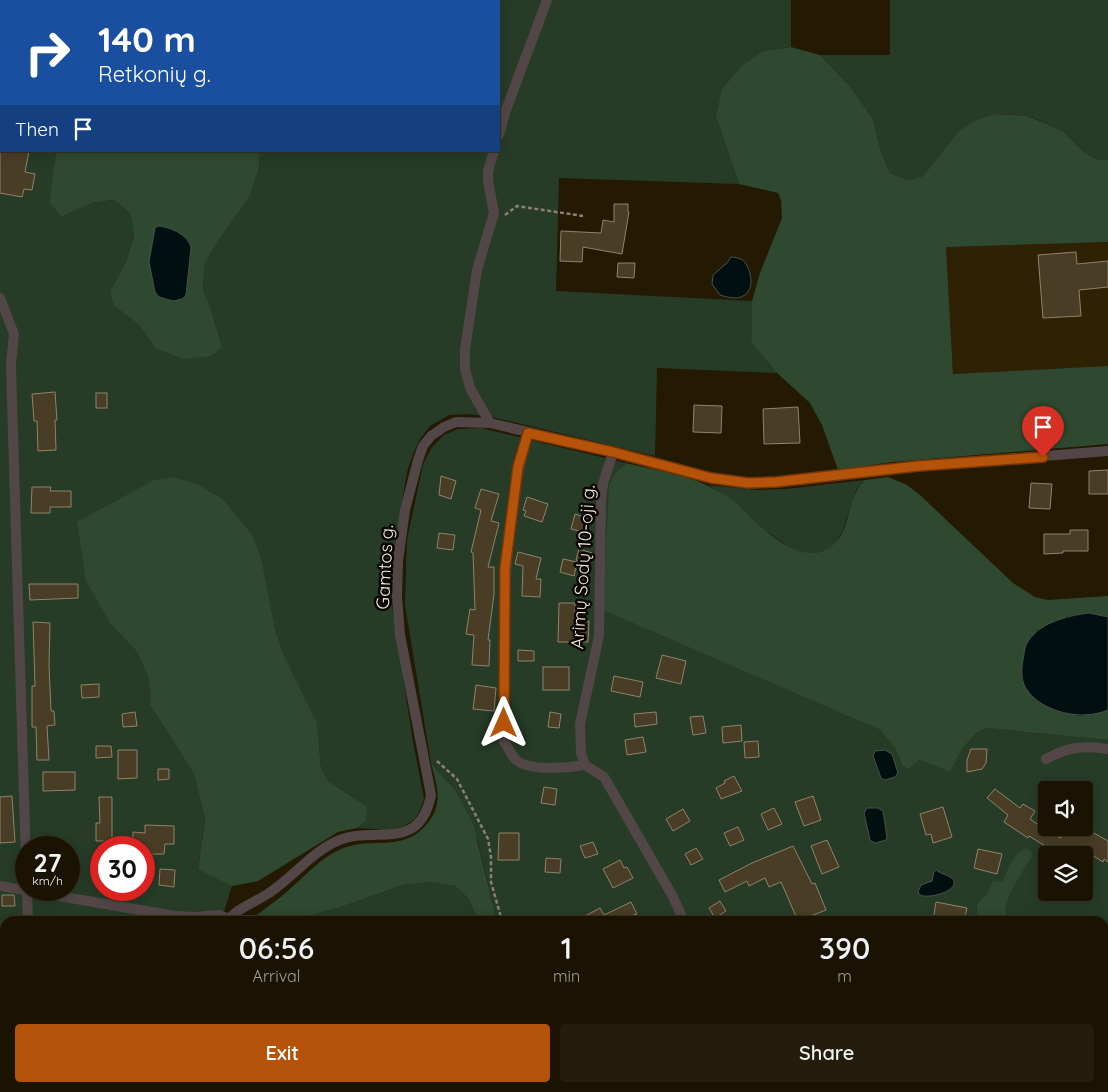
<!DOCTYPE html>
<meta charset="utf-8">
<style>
body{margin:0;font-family:Quicksand,sans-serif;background:#241c0c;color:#f1f3f6;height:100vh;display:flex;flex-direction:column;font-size:19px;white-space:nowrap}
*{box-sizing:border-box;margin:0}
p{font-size:16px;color:#a09e99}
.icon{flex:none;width:28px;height:28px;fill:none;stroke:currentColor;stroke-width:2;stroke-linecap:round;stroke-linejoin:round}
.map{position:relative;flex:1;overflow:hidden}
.panel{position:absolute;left:0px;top:916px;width:1109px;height:176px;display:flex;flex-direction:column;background:#1b1302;border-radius:15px 15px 0 0;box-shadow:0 2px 12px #0003,0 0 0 1px #393224}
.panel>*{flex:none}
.top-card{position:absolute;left:0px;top:0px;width:500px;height:152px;box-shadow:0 2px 12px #0003,0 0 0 1px #393224;background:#1a4fa0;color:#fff;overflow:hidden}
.buttons{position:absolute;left:1038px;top:781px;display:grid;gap:10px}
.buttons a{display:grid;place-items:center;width:55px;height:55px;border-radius:5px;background:#1b1302;box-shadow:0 2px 12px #0003,0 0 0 1px #393224;font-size:25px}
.speed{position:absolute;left:15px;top:836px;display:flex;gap:10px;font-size:25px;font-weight:700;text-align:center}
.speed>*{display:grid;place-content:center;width:65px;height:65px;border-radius:50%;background:#1b1302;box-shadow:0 2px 12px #0003,0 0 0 1px #393224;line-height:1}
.speed small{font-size:12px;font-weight:400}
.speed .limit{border:8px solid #d22;background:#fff;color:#111}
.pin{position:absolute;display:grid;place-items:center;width:42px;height:42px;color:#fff;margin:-51px -21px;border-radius:50% 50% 50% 0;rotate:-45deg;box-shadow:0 0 5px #0007}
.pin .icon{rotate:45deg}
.me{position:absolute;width:55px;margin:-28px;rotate:0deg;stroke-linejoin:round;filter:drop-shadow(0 0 4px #0008)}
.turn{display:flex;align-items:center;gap:18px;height:105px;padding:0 15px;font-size:22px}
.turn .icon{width:65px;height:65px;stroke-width:2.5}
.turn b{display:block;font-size:35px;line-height:42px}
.then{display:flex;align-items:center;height:48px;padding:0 15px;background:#0003;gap:10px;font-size:19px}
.eta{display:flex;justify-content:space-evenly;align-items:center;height:85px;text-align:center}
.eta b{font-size:30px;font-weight:600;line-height:35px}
.primary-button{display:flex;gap:10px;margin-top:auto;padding:10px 15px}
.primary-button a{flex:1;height:58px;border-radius:5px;background:#b45309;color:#fff;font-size:20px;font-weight:600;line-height:58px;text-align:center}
.primary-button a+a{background:#241c0c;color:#f1f3f6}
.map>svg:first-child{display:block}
.built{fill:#2f2103}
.green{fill:#263c27;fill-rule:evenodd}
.forest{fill:#2e492f}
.water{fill:#000f0f;stroke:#49514d}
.building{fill:#493d26;stroke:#90836a}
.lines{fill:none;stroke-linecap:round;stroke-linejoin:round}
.path{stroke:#8a816f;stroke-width:2.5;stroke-dasharray:4 2.5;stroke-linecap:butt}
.minor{stroke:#534647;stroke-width:10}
.route-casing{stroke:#753606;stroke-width:12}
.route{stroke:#b45309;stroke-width:9}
.labels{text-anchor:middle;stroke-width:5;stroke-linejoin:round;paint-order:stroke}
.street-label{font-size:18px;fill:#f2eadd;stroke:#090501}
</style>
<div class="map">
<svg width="1108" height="1092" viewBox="0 0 1108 1092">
<rect width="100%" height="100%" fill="#241903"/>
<polygon class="built" points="1108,242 1108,366 953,374 946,246"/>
<g class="green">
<path d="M 0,0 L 162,0 L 1,1 L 1,151 L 56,151 L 49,202 L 61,217 L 92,203 L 114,200 L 130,213 L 134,233 L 126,262 L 110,291 L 113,305 L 140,326 L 155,348 L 222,347 L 211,309 L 203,290 L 205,263 L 259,167 L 260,151 L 499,151 L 499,1 L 259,1 L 260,0 L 791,0 L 791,47 L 763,51 L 716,117 L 739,184 L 559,178 L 556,291 L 752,301 L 751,342 L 777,373 L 657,368 L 655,456 L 492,417 L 468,414 L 449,415 L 430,426 L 420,439 L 413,454 L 407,472 L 392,562 L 391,599 L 413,742 L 424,798 L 421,808 L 415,819 L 404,826 L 391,830 L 357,828 L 366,821 L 345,794 L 329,782 L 321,768 L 317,722 L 283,653 L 275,628 L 268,594 L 222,498 L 198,484 L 174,477 L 112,626 L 137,652 L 149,679 L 150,705 L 194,774 L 205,820 L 198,869 L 212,877 L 232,886 L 221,921 L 5,921 L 5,1088 L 185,1088 L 184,1092 L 0,1092 ZM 26,848 L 69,848 L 69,890 L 26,890 ZM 101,848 L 144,848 L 144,890 L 101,890 Z"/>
<polygon points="890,0 1108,0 1108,160 1098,160 1082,150 1063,131 1029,116 995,114 958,132 923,176 908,180 890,173 881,152 873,119 850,86 820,55 890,55"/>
<path d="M 481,428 L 626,463 L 615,473 L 604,610 L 880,730 L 895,748 L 902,765 L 919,760 L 950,772 C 960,754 967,736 987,728 L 1108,740 L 1108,1092 L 432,1092 L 433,1088 L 1104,1088 L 1104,921 L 497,921 L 478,842 L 456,791 L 431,763 L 405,605 L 407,540 L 423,464 L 432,447 L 444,435 L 458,429 ZM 1046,790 L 1084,790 L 1084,828 L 1046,828 ZM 1046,855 L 1084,855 L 1084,892 L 1046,892 Z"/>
<polygon points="865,480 856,490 843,530 836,543 826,550 809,555 793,550 762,528 731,499 708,485 757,490 786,489"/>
<polygon points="430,882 455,886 469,899 478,921 290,921 341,907 403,885"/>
<polygon points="218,1088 402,1088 401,1092 216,1092"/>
</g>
<g class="forest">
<polygon points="791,47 820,55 850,86 873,119 881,152 890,173 908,180 923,176 958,132 975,121 995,114 1028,116 1063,131 1082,150 1098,160 1108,160 1108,242 946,247 953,374 1108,366 1108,444 892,462 838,470 822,425 810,403 777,373 751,342 752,301 760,273 782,218 781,200 778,193 739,184 716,117 722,89 743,65 763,51"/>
<polygon points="56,151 260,151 259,167 249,197 219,239 205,263 203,290 211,309 222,347 211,356 183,359 155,348 140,326 113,305 110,291 126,262 134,234 130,213 114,200 92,203 61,217 49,202"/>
<path d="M 626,463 C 650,469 689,475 710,487 C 718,491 727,495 733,500 C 757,522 800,574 834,544 C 848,532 848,507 856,492 C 858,487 862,484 865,480 L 888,477 L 907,485 L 920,495 L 1013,583 L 1035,597 L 1048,600 L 1108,596 L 1108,617 L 1089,613 L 1068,616 L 1037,630 L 1026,646 L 1022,664 L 1022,680 L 1040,702 L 1060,712 L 1080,716 L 1108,710 L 1108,740 L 987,728 C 967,736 960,754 950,772 L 919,760 L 908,769 L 902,765 L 895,748 L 880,730 L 603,610 L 609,486 L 615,473 Z"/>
<polygon points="174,477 198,484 222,498 252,535 261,558 275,628 283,653 317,722 321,768 329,782 367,807 366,821 357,828 338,832 258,881 232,886 212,877 198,869 205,820 194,774 150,705 149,679 137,652 112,626 86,581 77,522 154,480"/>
<path d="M 431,763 L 456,791 L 473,824 L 497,921 L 478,921 L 469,899 L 455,886 L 430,882 L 403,885 L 341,907 L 290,921 L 249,921 C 263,910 278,900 291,888 C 306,875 321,858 339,850 C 370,835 403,854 427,824 C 444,803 437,787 431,763 Z"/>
<path d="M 1027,848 L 1031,852 L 1032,856 C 1022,874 999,901 1007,921 L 977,921 L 977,904 L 987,894 L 993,881 L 1002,882 C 1008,870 1013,852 1027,848 Z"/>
</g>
<g class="water">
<path d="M 158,226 C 170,227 189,235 191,248 L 186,295 L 182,299 L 173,301 L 159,297 L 155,292 L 149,262 L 155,228 Z"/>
<path d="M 731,257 C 735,257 739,258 743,260 C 751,269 756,289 743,296 C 736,300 727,297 720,295 L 712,284 L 713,275 L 727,263 Z"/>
<path d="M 1089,613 L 1108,617 L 1108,710 C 1083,721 1043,713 1027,690 C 1021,682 1021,670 1023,660 C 1024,656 1024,650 1026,645 C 1037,623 1066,616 1089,613 Z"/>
<polygon points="885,750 892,754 898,773 895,777 885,780 881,778 873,756 875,751"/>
<polygon points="867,808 878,808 883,811 887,837 886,840 875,843 870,840 864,813"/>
<path d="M 936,870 C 941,874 952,876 954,881 C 957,892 928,899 920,895 L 918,892 L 921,885 L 932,881 L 934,872 Z"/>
</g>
<g class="building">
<polygon points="0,151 29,151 25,172 35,174 32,190 24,189 22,197 0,193"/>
<polygon points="614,204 628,204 628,212 629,212 622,254 583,247 582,262 560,261 561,231 601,233 603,220 614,222"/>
<polygon points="1076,252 1077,264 1108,261 1108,287 1079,290 1081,316 1043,318 1038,255"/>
<polygon points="618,263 635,263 634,278 617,277"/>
<polygon points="55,392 57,420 55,420 56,450 38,451 37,421 34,421 32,394"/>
<rect x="96" y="393" width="11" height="15"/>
<polygon points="694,405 722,406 721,433 693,432"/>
<polygon points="798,407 800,443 764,444 763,409"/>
<polygon points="1108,470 1108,494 1089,494 1089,471"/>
<polygon points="441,476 456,481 451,499 439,495"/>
<polygon points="1031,483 1052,484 1050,509 1029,508"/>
<polygon points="32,487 51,487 50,491 71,491 71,507 50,507 50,513 31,513"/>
<polygon points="481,489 499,494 491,521 499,523 488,567 494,567 494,594 488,640 490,640 489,666 472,665 474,635 466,634 470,609 475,610 473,553 471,552 481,510 475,508"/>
<polygon points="527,497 548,504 542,522 524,516 526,511 523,510"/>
<polygon points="575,514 587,518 583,532 571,529"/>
<polygon points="1070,530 1088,530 1088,551 1063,551 1063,553 1044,554 1044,534 1070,534"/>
<polygon points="439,533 455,535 453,550 437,548"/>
<polygon points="579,549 592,553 589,563 576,560"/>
<polygon points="518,552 541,558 536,579 541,579 540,597 522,596 523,566 515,564"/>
<polygon points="563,559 577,562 574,576 560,572"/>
<polygon points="29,584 78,584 78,598 30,600"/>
<polygon points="559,603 575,603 575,620 589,621 588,642 558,642"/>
<polygon points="33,622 50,623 49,666 51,711 54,711 55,725 47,726 49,760 37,760 36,727 32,727 32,686 35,686"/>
<polygon points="518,650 534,651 534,661 518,661"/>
<polygon points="662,655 686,661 681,684 656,678"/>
<rect x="543" y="667" width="26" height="23"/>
<polygon points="614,676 643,682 640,697 611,691"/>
<polygon points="99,684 99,697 82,698 81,685"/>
<polygon points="476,685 496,688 494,711 473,709"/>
<polygon points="135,712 137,726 123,727 122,714"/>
<polygon points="550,712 561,714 559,728 548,727"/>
<polygon points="656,712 657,724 635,727 634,714"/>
<polygon points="703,716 706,733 693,735 690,717"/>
<polygon points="741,725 742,741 723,743 722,727"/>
<polygon points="643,737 646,752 627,755 625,740"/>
<polygon points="758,741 759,757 745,758 744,742"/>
<polygon points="96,746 111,746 112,757 96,758"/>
<polygon points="971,749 987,749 986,763 982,769 967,772 967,760"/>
<polygon points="118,750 137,750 137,778 118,779"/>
<polygon points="158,769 169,769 169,779 158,780"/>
<polygon points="43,772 75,772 75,790 43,791"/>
<polygon points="734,776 742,791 721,799 716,788 725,783 724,781"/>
<polygon points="544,787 557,789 555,805 541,803"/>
<polygon points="995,789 1020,808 1023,804 1035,811 1030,819 1052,834 1061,838 1069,828 1085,828 1108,841 1108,862 1104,859 1103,862 1092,855 1049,855 1052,850 1029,836 1028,838 1004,822 1008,815 987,798"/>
<polygon points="12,796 15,842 0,843 0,797"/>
<polygon points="813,796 821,820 804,826 795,802"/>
<polygon points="99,797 112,797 112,841 96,841 96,823 100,823"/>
<polygon points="943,807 952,837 933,843 931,834 926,835 920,814"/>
<polygon points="774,808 782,824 768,830 761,814"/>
<polygon points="683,809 690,821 673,831 666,819"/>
<polygon points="145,825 174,826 174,844 165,844 164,854 144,854 144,848 133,848 133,832 145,833"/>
<polygon points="738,827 744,840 730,846 724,833"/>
<polygon points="499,833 519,833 519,860 498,860"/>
<polygon points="827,840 839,867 822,874 811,846"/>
<polygon points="593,842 598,854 585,858 580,846"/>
<polygon points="793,846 812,884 815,883 826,910 798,921 781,882 769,887 765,878 749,886 747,881 725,892 719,880 752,863"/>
<polygon points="696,848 703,859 691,865 685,854"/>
<polygon points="978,849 1002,854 997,874 974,868"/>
<polygon points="546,858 561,859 560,873 545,872"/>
<polygon points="620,860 624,868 627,867 633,878 613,888 603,869"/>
<polygon points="160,869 175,870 174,887 159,885"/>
<polygon points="2,895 14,895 15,906 2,906"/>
<polygon points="720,901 726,911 715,918 709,908"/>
<polygon points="631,902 637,914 633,915 635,921 576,921 600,908 604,915"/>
<polygon points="936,902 967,908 964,921 933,921"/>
</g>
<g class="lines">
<g class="path">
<polyline points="505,215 517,206 583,216"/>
<polyline points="437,761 457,779 488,839 491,857 491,882 502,921"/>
<polyline points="440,1092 441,1088"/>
</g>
<g class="minor">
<polyline points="499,135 506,110 547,0"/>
<polyline points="0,298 14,334 11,364 12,401 26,863"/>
<polyline points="490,423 470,388 465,369 465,349 477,270 494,213 488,181 488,171 494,151"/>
<path d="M 528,433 C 499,533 505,639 504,742 C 508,747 511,754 515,759 C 528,772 568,768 585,765"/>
<polyline points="613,452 603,484 601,501 599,636 580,724 581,753 585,765 604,777 672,895 684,921"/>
<path d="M 1046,759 C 1068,747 1083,745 1108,749"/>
<polyline points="0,886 175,916 196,917 219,915 229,919"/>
<polyline points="27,890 28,921"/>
<path d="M 228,921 C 235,909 256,902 269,893 C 292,878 310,854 335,842 C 374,823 419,855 431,795 L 400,635 L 397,596 L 398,561 L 405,510 L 418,460 L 423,446 L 431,436 L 444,427 L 456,422 L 490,423 L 613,452 L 711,478 L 748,483 L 776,482 L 918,466 L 1108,451"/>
<polyline points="1104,987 1108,989"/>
<polyline points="32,1088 33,1092"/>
<polyline points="952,1088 964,1092"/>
<polyline points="188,1092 189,1088"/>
<polyline points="577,1092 578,1088"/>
<polyline points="700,1092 701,1088"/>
</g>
</g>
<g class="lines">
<g class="route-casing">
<polyline id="route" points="504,723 505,568 518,467 528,433 613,452 711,478 748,483 776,482 918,466 1043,457"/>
</g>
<use href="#route" class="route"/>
</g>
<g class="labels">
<g class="street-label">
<text transform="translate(385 567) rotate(-87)" y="6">Gamtos g.</text>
<text transform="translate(583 567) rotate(-86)" y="6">Arimų Sodų 10-oji g.</text>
</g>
</g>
</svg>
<div class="buttons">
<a><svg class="icon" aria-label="sound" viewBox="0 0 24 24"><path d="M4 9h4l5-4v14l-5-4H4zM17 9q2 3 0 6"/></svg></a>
<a><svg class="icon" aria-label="layers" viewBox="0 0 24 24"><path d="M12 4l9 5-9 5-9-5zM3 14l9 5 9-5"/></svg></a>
</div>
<div class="speed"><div>27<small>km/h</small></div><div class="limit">30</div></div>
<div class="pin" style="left:1043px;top:457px;background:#d93025"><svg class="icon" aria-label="arrive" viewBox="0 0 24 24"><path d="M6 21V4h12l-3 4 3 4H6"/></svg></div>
<svg class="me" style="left:504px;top:723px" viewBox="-20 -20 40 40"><path d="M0-17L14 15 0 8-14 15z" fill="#b45309" stroke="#fff" stroke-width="4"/></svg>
<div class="top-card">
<div class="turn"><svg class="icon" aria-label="right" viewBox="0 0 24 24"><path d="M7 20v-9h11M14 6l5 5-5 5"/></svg><div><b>140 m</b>Retkonių g.</div></div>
<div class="then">Then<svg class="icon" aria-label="arrive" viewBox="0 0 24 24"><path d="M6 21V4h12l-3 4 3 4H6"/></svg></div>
</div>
<section class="panel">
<div class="eta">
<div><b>06:56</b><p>Arrival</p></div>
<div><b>1</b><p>min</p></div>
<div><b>390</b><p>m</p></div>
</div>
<div class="primary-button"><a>Exit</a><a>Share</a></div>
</section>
</div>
